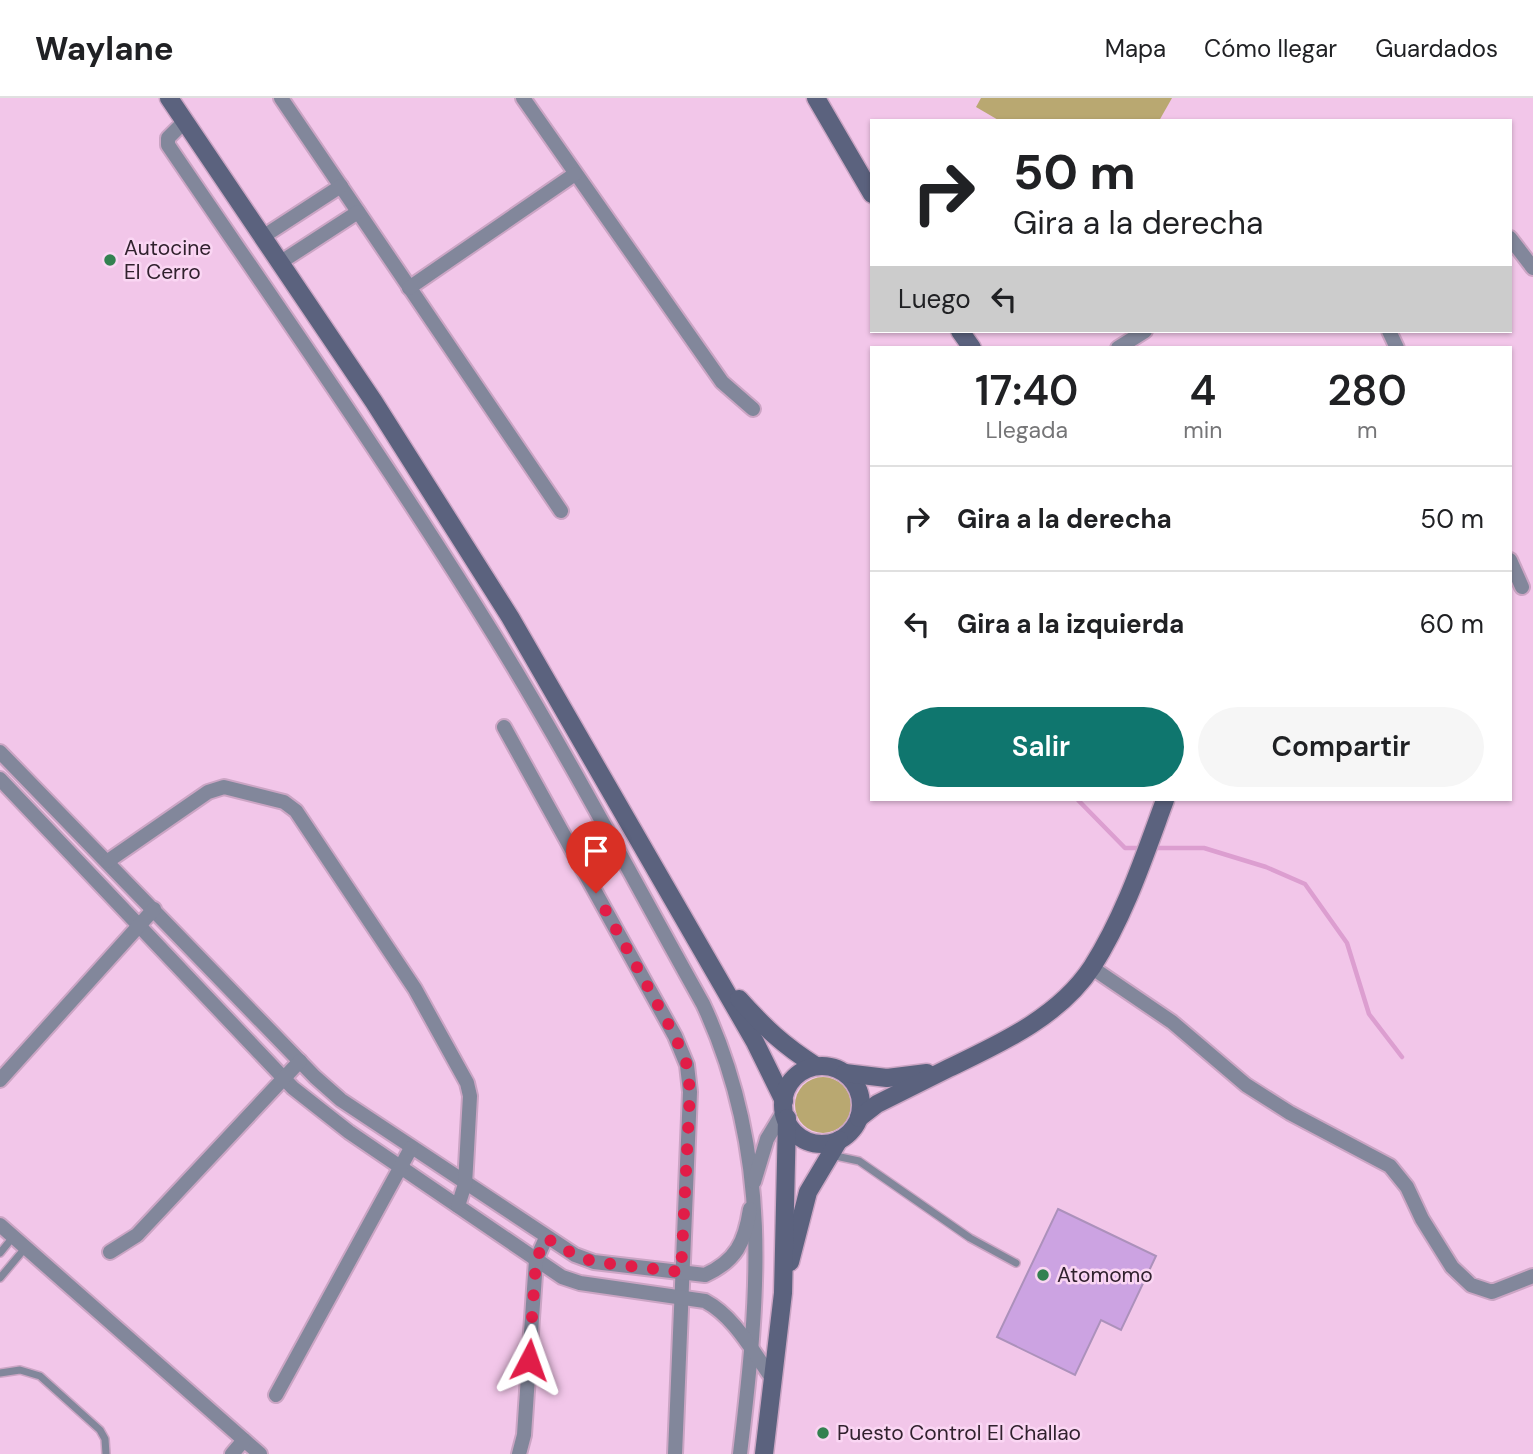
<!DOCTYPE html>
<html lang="es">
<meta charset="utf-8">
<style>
body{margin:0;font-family:"DM Sans",sans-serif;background:#f6f6f6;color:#202124;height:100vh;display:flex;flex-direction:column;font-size:26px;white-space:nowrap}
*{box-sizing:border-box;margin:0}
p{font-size:23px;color:#757577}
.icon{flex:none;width:38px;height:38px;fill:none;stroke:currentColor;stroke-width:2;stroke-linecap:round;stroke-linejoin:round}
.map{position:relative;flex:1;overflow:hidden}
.drawer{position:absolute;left:870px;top:248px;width:642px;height:455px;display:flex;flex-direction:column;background:#fff;border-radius:0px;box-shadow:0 2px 5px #0004}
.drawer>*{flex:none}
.hud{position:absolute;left:870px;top:21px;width:642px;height:214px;border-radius:0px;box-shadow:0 2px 5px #0004;background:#fff;color:#202124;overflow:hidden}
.pin{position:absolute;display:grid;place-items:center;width:60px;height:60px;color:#fff;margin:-72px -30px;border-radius:50% 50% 50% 0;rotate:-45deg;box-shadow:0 0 7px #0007}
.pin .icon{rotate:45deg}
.me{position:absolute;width:77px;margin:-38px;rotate:4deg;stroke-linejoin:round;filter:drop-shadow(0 0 5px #0008)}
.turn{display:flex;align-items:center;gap:24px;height:147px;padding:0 28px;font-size:32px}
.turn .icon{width:91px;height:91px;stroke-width:2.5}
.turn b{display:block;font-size:49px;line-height:60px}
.then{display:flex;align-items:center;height:66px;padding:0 28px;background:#0003;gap:14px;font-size:26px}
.eta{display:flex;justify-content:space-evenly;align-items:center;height:119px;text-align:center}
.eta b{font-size:42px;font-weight:600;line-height:49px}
.primary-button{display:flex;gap:14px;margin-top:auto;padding:14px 28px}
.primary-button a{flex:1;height:80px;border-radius:42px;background:#0f766e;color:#fff;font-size:28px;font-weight:600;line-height:80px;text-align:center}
.primary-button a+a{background:#f6f6f6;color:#202124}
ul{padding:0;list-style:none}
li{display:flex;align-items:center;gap:21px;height:105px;padding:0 28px;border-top:2px solid #e0e0e0}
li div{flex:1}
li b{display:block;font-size:26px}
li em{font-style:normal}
header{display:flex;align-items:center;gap:42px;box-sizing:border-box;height:98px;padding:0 35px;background:#fff;border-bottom:2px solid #e0e0e0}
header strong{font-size:33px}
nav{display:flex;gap:38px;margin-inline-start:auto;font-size:24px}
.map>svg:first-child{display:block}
.green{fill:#b9a871}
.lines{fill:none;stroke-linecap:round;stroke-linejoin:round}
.stream{stroke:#dc9ed0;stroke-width:4.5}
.building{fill:#cca3e2;stroke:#ac91bb;stroke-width:2}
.lane-casing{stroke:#cba5c4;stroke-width:10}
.street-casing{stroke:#cba5c4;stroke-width:18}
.secondary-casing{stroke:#cba5c4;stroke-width:21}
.lane{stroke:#82879b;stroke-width:7}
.street{stroke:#82879b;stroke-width:14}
.secondary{stroke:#5b627e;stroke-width:18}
.route{stroke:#e11d48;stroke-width:12;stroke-dasharray:0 21.6}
.poi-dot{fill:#338150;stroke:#fad6f3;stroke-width:2.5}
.labels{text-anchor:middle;stroke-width:5;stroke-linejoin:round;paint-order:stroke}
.poi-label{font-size:21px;fill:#31212e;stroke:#fad6f3;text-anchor:start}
</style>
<header>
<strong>Waylane</strong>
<nav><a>Mapa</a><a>Cómo llegar</a><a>Guardados</a></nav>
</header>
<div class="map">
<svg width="1533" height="1356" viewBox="0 0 1533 1356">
<rect width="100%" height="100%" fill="#f2c6e9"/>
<g class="green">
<polygon points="981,0 1172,0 1159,23 1000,23 976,9"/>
<circle cx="823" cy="1007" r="28"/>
</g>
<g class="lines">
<g class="stream">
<polyline points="1078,702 1125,750 1141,750"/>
<polyline points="1153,750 1204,750 1266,769 1305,786 1347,845 1369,916 1402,959"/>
</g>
</g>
<polygon class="building" points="1058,1111 1156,1158 1121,1232 1101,1222 1075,1277 997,1239"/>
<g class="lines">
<g class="lane-casing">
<g id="lane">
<polyline points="831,1057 859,1063 970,1140 1016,1165"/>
<polyline points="0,1155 13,1139"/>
<polyline points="0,1180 26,1149"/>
<polyline points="0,1275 20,1272 40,1278 100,1332 105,1341 106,1356"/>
</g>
</g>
<g class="street-casing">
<g id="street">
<polyline points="281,0 561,413"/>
<polyline points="523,0 722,284 753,311"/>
<path d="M 185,23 L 168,40 L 168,47 C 278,209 391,370 494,537 C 568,657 634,783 703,906 C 773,1056 759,1197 740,1356"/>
<polyline points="264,138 341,88"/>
<polyline points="1510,140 1533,170"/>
<polyline points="281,164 358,114"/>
<polyline points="409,190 575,76"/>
<polyline points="1389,233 1397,250"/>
<polyline points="1118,250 1145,233"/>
<polyline points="1510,462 1522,489"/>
<polyline points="504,629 675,938 687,967 690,994 675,1356"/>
<path d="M 0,654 L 315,979 L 341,1002 L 575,1157 L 594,1164 L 705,1177 C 736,1163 745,1144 750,1111"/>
<path d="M 0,681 L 293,990 L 349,1034 L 562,1179 L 580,1185 L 705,1203 C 735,1219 752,1253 772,1280"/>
<polyline points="108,763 208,694 224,689 284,704 296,713 415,891 467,985 470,998 465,1086 458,1108"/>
<polyline points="1091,869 1172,924 1246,987 1290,1015 1390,1068 1407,1089 1422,1121 1452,1169 1471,1187 1492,1194 1533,1178"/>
<polyline points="0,982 154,811"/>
<polyline points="754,1084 767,1041 784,1013"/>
<polyline points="0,1127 260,1356"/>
<polyline points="110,1154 137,1137 300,963"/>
<polyline points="276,1297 411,1050"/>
<polyline points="232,1356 244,1342"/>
<polyline points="519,1356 524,1337 536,1162 546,1140"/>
</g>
</g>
<g class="secondary-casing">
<g id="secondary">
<polyline points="169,0 374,304 510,519 755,944 784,1003"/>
<polyline points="816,0 872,96"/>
<polyline points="960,233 972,250"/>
<path d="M 739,901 C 765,930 783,947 816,968"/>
<circle cx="822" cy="1007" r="39"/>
<polyline points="845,975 887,980 927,975"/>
<path d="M 859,1020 L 877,1006 C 901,994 925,982 949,970 C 1001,945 1059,919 1092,869 C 1125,817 1144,759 1165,702"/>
<polyline points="790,1164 808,1094 839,1042"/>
<polyline points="764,1356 783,1195 787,1020"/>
</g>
</g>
<use href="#lane" class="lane"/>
<use href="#street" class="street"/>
<use href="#secondary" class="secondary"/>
</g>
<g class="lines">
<polyline class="route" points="529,1262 536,1162 546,1140 575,1157 594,1164 681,1174 690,994 687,967 675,938 596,795"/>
</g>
<g class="poi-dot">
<circle cx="110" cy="162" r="7"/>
<circle cx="1043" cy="1177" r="7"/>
<circle cx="823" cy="1335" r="7"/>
</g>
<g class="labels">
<g class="poi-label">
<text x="124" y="157">Autocine<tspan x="124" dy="24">El Cerro</tspan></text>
<text x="1057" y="1184">Atomomo</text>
<text x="837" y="1342">Puesto Control El Challao</text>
</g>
</g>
</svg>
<div class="pin" style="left:596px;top:795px;background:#d93025"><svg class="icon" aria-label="arrive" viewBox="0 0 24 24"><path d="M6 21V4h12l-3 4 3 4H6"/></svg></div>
<svg class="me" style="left:529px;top:1262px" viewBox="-20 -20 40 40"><path d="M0-17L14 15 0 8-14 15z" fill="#e11d48" stroke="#fff" stroke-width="4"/></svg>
<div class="hud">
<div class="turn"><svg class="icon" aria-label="right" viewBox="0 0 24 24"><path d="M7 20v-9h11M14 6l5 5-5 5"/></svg><div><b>50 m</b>Gira a la derecha</div></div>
<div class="then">Luego<svg class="icon" aria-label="left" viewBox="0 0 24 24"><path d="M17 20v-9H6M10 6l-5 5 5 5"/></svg></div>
</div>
<section class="drawer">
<div class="eta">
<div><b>17:40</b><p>Llegada</p></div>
<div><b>4</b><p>min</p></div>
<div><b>280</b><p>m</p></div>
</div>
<ul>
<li><svg class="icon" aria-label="right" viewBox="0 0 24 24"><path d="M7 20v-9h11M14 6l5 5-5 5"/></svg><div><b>Gira a la derecha</b></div><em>50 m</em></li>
<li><svg class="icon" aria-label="left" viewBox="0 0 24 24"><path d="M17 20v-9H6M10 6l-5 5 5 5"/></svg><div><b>Gira a la izquierda</b></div><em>60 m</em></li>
</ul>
<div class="primary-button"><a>Salir</a><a>Compartir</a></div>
</section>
</div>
